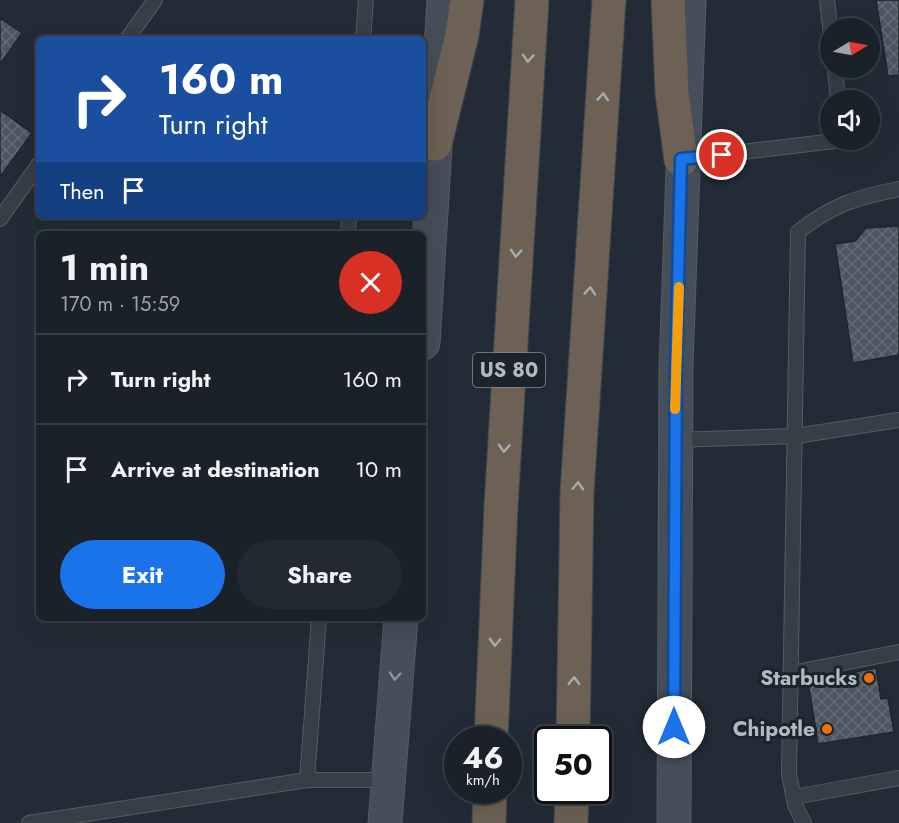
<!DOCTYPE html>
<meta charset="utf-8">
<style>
body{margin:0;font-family:Jost,sans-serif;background:#232930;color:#f1f3f6;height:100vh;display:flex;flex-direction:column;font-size:22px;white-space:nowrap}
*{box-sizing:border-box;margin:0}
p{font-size:20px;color:#9fa3a8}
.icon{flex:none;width:33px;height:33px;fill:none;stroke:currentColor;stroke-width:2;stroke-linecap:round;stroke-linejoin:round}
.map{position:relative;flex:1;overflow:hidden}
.side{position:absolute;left:36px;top:231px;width:390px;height:390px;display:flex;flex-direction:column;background:#1a2128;border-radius:9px;box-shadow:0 6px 24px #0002,0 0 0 2px #383e45}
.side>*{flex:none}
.banner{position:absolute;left:36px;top:36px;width:390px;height:183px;border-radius:9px;box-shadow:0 6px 24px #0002,0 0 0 2px #383e45;background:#1a4fa0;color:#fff;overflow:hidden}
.needle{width:39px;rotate:80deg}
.controls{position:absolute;left:820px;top:18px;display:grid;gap:12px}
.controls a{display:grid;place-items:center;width:60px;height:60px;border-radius:50%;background:#1a2128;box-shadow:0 6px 24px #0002,0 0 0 2px #383e45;font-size:30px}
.speed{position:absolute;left:444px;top:726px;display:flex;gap:12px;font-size:30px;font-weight:700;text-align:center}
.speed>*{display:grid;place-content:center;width:78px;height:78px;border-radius:50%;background:#1a2128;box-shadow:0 6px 24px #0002,0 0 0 2px #383e45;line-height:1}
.speed small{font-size:15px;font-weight:400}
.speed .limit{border:3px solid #111;border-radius:9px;background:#fff;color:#111}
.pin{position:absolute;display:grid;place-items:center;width:51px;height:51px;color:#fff;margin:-26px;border:3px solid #fff;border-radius:50%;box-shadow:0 2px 6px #0007}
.me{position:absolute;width:66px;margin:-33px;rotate:0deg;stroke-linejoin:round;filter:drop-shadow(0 0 4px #0008)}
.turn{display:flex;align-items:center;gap:21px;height:126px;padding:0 24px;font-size:27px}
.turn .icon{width:78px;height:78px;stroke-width:2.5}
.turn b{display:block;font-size:42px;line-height:51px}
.then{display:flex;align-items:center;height:57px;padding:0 24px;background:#0003;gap:12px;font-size:22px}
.round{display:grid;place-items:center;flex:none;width:63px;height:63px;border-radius:32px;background:#232930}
.headline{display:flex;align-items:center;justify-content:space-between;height:102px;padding:0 24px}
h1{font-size:36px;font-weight:700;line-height:45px}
.cta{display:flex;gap:12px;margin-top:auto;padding:12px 24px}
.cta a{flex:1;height:69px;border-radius:36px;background:#1a73e8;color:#fff;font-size:24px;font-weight:700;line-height:69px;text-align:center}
.cta a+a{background:#232930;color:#f1f3f6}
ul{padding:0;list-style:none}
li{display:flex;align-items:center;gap:18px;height:90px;padding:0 24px;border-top:2px solid #383e45}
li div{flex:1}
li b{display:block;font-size:22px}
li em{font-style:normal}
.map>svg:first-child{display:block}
.building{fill:url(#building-cross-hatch);stroke:#1e252d;stroke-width:1.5}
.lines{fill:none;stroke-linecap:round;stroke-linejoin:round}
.service-casing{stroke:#545c64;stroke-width:16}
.secondary-casing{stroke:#545c64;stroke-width:35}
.motorway-casing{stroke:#414951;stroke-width:35}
.service{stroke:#363e46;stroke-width:14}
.secondary{stroke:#454e59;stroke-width:33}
.motorway{stroke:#6c6154;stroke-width:33}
.oneway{stroke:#a7acb2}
.oneway2{stroke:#8b949e}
.route-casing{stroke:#114b97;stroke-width:15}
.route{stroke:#1a73e8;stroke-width:10}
.slow{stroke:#f59e0b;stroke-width:10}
.food-dot{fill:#e8710a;stroke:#1c232b;stroke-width:2}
.labels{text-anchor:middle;stroke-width:6;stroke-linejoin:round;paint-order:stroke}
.shield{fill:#1c232b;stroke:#848c95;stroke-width:1.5}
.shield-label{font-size:20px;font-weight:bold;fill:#b1b9c3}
.poi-label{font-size:21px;font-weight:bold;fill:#b1b9c3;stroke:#1c232b;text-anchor:end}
</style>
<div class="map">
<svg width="899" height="823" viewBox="0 0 899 823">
<defs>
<pattern id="building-cross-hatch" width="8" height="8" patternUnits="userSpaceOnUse" patternTransform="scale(1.5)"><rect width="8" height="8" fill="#4c5661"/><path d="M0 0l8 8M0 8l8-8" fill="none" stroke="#636c76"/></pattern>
</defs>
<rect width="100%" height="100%" fill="#232c36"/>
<g class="building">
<polygon points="876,0 899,0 899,75 888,76"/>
<polygon points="0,18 22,33 0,64"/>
<polygon points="0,110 32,133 0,177"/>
<polygon points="899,226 899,355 853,363 835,244 855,241 866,228"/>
<polygon points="876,668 881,699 888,698 894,732 818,744 808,681"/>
</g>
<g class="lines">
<g class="service-casing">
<g id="service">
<polyline points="827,0 831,35"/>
<polyline points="127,39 155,0"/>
<polyline points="363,39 366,0"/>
<polyline points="835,68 838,100"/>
<polyline points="683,159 843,140"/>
<polyline points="0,219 39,164"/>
<polyline points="348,234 349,216"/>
<polyline points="675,440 796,436 899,420"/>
<polyline points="319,618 307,780 388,780"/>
<polyline points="791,673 899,652"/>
<polyline points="794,797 899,778"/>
<polyline points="29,823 307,780"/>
<path d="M 804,823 L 795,805 L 789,774 L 798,232 C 832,205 857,197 899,189"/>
</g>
</g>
<g class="secondary-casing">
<g id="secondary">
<polyline points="423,343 444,0"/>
<polyline points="385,823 401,618"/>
<polyline points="674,823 676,367 689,0"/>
</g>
</g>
<g class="motorway-casing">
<g id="motorway">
<polyline points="668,0 672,93 681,160"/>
<polyline points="435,144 462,35 467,0"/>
<polyline points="491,740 501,506 532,0"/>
<polyline points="573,740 577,493 609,0"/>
<polyline points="489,823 490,790"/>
<polyline points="571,823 572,790"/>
</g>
</g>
<use href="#service" class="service"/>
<use href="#secondary" class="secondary"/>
<use href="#motorway" class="motorway"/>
</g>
<defs><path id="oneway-chevron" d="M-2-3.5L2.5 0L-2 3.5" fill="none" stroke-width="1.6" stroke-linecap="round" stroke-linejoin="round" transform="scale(1.5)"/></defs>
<g class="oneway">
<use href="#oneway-chevron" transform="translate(528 58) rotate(94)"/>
<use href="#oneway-chevron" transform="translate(603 97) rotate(-86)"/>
<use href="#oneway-chevron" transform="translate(516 253) rotate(94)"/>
<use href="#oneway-chevron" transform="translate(590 291) rotate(-86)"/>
<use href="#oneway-chevron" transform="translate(504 448) rotate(93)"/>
<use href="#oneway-chevron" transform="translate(578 486) rotate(-87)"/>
<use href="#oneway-chevron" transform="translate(495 642) rotate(92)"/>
<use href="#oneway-chevron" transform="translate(574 681) rotate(-89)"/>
</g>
<use class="oneway2" href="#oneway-chevron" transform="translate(395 676) rotate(95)"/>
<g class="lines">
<g class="route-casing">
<polyline id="route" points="674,727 676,367 681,159 722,155"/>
</g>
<use href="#route" class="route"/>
<polyline class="slow" points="675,409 679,287"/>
</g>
<g class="food-dot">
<circle cx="869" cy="678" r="6"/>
<circle cx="827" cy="729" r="6"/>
</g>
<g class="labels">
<rect class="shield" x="473" y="353" width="72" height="34" rx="4.5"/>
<g class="shield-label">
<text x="509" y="377">US 80</text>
</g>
<g class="poi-label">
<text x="857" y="685">Starbucks</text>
<text x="815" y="736">Chipotle</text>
</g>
</g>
</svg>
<div class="controls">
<a><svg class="needle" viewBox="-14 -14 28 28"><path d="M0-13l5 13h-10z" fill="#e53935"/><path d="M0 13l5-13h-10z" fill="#9fa3a8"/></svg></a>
<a><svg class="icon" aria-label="sound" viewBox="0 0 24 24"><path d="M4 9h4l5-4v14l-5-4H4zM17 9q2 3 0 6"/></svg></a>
</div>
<div class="speed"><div>46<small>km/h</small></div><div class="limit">50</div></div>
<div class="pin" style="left:722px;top:155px;background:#d93025"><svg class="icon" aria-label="arrive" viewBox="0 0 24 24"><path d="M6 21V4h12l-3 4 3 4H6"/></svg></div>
<svg class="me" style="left:674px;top:727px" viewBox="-20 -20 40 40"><circle r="19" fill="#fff"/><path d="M0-13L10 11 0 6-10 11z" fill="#1a73e8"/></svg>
<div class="banner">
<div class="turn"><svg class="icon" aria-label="right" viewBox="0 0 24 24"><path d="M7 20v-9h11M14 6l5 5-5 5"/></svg><div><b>160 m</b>Turn right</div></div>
<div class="then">Then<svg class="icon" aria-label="arrive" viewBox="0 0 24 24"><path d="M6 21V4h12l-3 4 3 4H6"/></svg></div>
</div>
<section class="side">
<div class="headline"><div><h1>1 min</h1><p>170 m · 15:59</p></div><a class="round" style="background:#d93025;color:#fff"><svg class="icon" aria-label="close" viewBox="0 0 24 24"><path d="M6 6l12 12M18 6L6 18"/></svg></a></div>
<ul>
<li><svg class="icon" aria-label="right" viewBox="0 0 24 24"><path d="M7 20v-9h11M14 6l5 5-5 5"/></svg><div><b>Turn right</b></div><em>160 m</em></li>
<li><svg class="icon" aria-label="arrive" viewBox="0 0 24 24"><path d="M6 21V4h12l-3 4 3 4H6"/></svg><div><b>Arrive at destination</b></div><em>10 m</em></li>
</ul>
<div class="cta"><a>Exit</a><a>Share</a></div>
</section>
</div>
